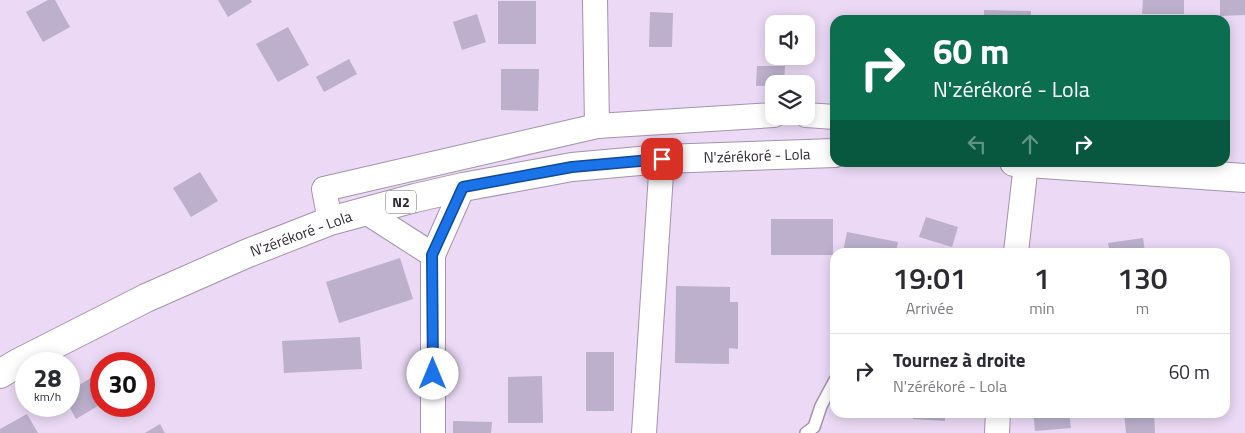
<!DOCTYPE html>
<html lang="fr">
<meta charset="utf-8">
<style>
body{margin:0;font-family:"Titillium Web",sans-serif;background:#f2f2f3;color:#2b2b33;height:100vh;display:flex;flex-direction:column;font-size:19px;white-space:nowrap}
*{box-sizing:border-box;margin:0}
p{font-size:16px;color:#7c7c81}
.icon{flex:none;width:28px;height:28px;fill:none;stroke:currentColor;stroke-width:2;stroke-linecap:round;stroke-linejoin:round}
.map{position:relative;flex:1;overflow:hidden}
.panel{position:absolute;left:830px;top:248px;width:400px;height:170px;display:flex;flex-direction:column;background:#fff;border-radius:15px;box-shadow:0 2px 12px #0003}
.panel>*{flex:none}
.guide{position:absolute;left:830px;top:15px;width:400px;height:152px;border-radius:15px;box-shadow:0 2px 12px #0003;background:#0b6e4f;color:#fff;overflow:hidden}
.controls{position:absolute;left:765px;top:15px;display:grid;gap:10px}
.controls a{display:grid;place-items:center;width:50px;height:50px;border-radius:10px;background:#fff;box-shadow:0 2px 12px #0003;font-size:25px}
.speed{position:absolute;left:15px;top:352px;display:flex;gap:10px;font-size:25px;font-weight:700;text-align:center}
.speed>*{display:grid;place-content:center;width:65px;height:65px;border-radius:50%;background:#fff;box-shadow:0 2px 12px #0003;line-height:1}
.speed small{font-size:12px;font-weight:400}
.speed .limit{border:8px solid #d22;background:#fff;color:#111}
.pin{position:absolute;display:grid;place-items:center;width:42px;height:42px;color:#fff;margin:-21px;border-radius:10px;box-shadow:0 2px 8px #0006}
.me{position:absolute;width:55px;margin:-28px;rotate:0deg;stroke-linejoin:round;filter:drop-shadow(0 0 4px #0008)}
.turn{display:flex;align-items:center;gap:18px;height:105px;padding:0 20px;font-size:22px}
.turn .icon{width:65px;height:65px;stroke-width:2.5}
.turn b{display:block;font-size:35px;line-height:42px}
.lanes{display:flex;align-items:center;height:48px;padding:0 20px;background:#0003;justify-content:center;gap:25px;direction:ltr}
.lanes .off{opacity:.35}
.eta{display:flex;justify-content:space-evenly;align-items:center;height:85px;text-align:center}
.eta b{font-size:30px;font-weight:600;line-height:35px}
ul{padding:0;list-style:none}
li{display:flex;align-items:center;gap:15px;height:75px;padding:0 20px;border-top:1px solid #e1e1e2}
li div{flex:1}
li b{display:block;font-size:19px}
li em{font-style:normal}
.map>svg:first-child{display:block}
.building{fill:#bcb0cc}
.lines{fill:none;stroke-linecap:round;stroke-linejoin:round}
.lane-casing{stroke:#a493ad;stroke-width:14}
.street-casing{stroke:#a493ad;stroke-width:26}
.highway-casing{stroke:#a493ad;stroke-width:30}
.lane{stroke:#fff;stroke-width:11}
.street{stroke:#fff;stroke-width:24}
.highway{stroke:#fff;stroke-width:28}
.route-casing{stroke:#114b97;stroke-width:12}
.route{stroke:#1a73e8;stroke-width:9}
.labels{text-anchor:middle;stroke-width:4.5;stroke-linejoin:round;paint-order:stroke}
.shield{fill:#fff;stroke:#6d6970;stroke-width:1}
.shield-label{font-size:14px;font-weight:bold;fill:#2f2933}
.street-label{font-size:15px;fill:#2f2933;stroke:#fff}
</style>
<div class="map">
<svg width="1245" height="433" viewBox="0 0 1245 433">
<rect width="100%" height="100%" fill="#ebd9f5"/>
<g class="building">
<polygon points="48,0 55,0 70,27 43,42 26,12"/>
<polygon points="218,0 251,0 252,2 228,17"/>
<polygon points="1143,0 1184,0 1184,14 1142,14"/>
<polygon points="1220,0 1245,0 1245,15 1220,16"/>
<rect x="498" y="1" width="38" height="43"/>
<polygon points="984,10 1031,11 1031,20 984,20"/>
<polygon points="650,12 673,13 672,47 649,47"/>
<polygon points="477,14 486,42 462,50 453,22"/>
<polygon points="288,27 309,65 278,82 256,44"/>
<polygon points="349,59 357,74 324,92 316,77"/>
<polygon points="757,66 785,66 784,84 774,84 774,86 756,86"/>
<polygon points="501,69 539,69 538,111 501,110"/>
<polygon points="200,172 218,201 191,217 173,188"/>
<polygon points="926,217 958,227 952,247 919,237"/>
<rect x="771" y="219" width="62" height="36"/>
<polygon points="847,232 898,242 896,252 843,252"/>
<polygon points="1143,238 1145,252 1110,252 1108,243"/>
<polygon points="400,258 413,299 339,323 326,282"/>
<polygon points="676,286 730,287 730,302 738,302 738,349 729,348 729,364 675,363"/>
<polygon points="360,337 362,369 284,373 282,341"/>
<rect x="586" y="352" width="28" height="59"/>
<polygon points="101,372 101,404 76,419 69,406 69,391"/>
<polygon points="542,376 543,423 508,423 508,377"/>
<polygon points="913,412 945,412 945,421 913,419"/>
<polygon points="1033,412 1069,412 1071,428 1035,431"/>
<polygon points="1124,412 1154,412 1155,433 1126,433"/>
<polygon points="27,414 38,433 0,433 0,429"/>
<polygon points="453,421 492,422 491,433 453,433"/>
<polygon points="160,424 165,433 145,433"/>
</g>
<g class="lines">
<g class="lane-casing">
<polyline id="lane" points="806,433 814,427 821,406 835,380"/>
</g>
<g class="street-casing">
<g id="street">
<polyline points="595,0 597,126"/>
<polyline points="806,115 835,117"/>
<polyline points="366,212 433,255"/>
<polyline points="330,221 324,189 597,126 774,115"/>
<polyline points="1016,252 1026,164"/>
<polyline points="433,433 433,255 463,187"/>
<polyline points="644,433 662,159"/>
<polyline points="997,433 998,412"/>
</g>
</g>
<g class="highway-casing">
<g id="highway">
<polyline points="1014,162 1245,178"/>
<polyline points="0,374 18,363 146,298 248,253 330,221 415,198 463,187 572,167 662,159 835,153"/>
</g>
</g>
<use href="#lane" class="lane"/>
<use href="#street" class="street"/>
<use href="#highway" class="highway"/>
</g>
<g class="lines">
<g class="route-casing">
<polyline id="route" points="433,374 432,255 463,187 572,167 662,159"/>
</g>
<use href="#route" class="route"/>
</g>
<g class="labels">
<rect class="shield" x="386" y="190.5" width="30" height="23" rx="4"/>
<g class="shield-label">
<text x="401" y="207">N2</text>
</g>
<g class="street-label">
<text transform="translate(757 156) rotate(-2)" y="5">N'zérékoré - Lola</text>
<text transform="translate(301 234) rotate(-20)" y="5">N'zérékoré - Lola</text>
</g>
</g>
</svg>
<div class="controls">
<a><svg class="icon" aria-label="sound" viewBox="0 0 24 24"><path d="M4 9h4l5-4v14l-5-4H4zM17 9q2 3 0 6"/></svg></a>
<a><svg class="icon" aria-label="layers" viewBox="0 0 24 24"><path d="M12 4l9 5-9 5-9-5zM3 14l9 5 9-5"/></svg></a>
</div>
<div class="speed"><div>28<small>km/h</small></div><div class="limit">30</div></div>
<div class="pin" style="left:662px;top:159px;background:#d93025"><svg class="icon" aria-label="arrive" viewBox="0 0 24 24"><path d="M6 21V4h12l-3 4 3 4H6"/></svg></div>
<svg class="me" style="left:433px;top:374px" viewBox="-20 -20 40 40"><circle r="19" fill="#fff"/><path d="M0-13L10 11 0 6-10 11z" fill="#1a73e8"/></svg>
<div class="guide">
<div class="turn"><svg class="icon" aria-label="right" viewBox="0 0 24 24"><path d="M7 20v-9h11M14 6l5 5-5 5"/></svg><div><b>60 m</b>N'zérékoré - Lola</div></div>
<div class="lanes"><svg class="icon off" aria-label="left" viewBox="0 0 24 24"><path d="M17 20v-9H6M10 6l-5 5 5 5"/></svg><svg class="icon off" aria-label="ahead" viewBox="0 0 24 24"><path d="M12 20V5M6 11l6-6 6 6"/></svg><svg class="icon" aria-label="right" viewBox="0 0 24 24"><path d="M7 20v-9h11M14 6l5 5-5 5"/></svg></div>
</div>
<section class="panel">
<div class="eta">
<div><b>19:01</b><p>Arrivée</p></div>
<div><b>1</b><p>min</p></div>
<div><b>130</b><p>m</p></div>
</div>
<ul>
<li><svg class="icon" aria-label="right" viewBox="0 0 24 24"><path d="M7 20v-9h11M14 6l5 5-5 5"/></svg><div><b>Tournez à droite</b><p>N'zérékoré - Lola</p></div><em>60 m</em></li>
</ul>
</section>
</div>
